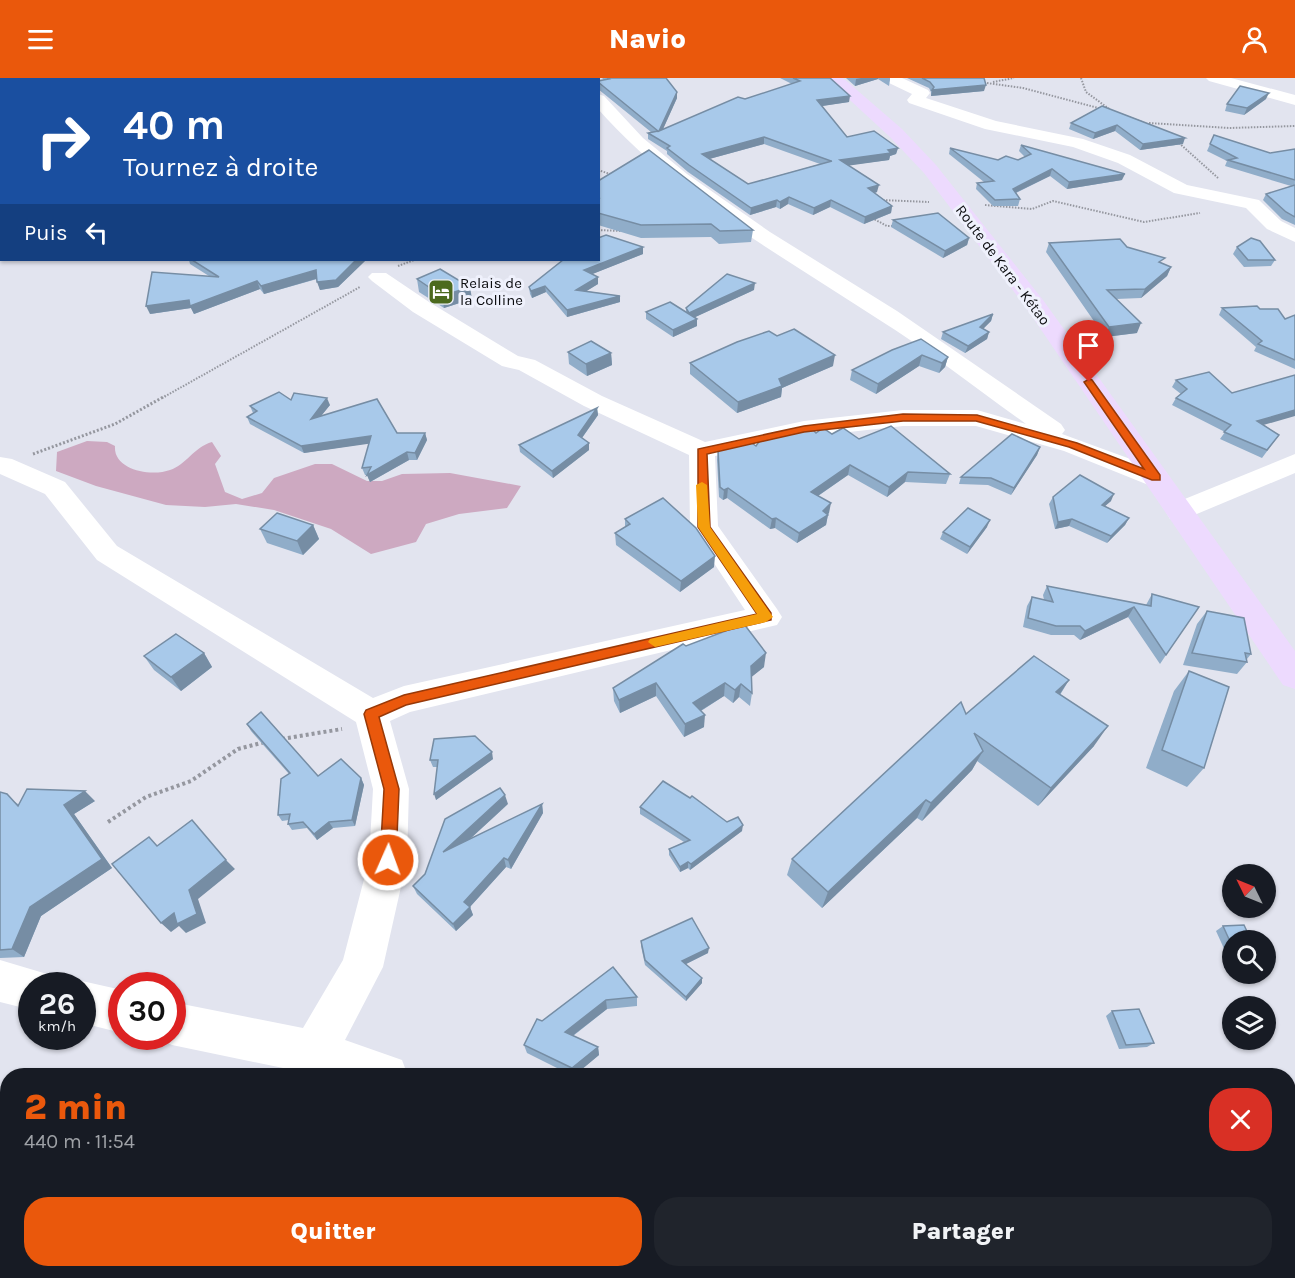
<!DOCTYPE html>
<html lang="fr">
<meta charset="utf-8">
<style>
body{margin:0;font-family:Karla,sans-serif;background:#20242c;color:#f1f3f6;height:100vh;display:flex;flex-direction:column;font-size:22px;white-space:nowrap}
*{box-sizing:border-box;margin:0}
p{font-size:20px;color:#9ea1a6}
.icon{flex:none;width:33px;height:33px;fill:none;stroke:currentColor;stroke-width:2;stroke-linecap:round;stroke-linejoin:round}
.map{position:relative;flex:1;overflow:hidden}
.details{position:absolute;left:0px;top:990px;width:1296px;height:210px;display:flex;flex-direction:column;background:#171b24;border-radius:24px 24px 0 0;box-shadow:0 2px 4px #0004}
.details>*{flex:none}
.top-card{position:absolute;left:0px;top:0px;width:600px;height:183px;box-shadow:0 2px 4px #0004;background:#1a4fa0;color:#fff;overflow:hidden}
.needle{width:39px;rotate:313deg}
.controls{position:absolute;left:1222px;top:786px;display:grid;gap:12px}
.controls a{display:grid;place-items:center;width:54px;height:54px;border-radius:50%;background:#171b24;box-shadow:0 2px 4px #0004;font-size:30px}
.speed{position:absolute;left:18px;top:894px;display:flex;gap:12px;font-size:30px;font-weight:700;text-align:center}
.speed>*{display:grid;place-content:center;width:78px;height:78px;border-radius:50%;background:#171b24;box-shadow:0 2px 4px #0004;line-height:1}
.speed small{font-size:15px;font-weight:400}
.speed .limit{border:9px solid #d22;background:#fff;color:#111}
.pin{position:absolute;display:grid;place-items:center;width:51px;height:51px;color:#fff;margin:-62px -26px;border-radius:50% 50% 50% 0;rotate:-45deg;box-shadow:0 0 6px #0007}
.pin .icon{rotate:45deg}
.me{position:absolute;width:66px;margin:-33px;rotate:2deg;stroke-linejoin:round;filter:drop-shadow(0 0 4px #0008)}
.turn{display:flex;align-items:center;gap:21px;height:126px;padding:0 24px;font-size:27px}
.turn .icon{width:78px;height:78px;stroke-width:2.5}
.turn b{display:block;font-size:42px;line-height:51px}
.then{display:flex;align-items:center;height:57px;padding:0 24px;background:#0003;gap:12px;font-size:22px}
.round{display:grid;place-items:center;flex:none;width:63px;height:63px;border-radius:24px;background:#20242c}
.headline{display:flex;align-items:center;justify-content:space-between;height:102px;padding:0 24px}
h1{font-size:36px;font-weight:800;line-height:45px;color:#ea580c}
.cta{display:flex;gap:12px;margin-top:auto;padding:12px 24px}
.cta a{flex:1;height:69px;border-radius:24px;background:#ea580c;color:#fff;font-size:24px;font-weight:800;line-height:69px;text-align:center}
.cta a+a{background:#20242c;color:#f1f3f6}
header{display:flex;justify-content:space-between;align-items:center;height:78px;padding:0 24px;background:#ea580c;color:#fff;font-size:27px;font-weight:800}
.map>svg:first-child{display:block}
.green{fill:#cda9c1}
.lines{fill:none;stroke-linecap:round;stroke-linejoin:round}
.path-far2{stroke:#95979f;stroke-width:2;stroke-dasharray:1.5 1.5;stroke-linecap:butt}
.path-far1{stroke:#95979f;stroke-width:3;stroke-dasharray:2 2;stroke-linecap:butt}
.path{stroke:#95979f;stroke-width:4;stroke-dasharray:3 3;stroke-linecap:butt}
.minor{fill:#fff;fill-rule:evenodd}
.major{fill:#eddafe;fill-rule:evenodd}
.wall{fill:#90adc9;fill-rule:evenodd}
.shaded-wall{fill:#768da4}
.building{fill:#a8c9ea;stroke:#768da4;stroke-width:1.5;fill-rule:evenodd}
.route{fill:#ea580c;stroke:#983908;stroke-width:1.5}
.slow{fill:#f59e0b}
.labels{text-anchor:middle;stroke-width:6;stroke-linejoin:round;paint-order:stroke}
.far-street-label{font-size:15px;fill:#0b0c0f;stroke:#eff1fc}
.far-poi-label{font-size:15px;fill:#0b0c0f;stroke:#eff1fc;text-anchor:start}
</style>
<header><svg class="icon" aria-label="menu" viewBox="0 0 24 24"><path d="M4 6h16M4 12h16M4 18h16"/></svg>Navio<svg class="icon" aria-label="person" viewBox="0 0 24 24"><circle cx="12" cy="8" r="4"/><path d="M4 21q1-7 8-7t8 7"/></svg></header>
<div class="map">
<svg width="1295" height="1200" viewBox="0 0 1295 1200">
<rect width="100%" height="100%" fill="#e2e4ef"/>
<path class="green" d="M 87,363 L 107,364 L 115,368 C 113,392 151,399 170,392 C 186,387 194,369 212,364 L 221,378 L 215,386 L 225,414 L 242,421 L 262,415 L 274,400 L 315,386 L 332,386 L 367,403 L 382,403 L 402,396 L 450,395 L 521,408 L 507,430 L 459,436 L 426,446 L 416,464 L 371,476 L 331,451 L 274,432 L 236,426 L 205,429 L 166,427 L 96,408 L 56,393 L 57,374 Z"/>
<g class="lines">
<g class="path-far2">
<polyline points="1081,0 1086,14 1112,33"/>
<polyline points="993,4 1014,0"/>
<polyline points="987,5 1023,10 1102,31"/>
<polyline points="1118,35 1155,49"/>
<polyline points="1149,45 1229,50 1295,48"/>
<polyline points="1179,65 1218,100"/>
<polyline points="598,92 613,97"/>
<polyline points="880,122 929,124"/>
<polyline points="985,127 1032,131 1053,123 1144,144 1200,135"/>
<polyline points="872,140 887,148 896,148"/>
<polyline points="598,152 621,153"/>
<polyline points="398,188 414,182"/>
<polyline points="162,320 360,209"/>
</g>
<polyline class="path-far1" points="33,376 115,346 165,318"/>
<g class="path">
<polyline points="282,661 342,651"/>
<polyline points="108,744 146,719 191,703 238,671 265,664"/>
</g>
<g class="minor">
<polygon points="566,0 582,0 583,2 567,2"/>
<polygon points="888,0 902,0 928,12 930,15 926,20 996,43 1083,61 1130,77 1187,107 1259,122 1281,143 1295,150 1295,164 1267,151 1246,130 1174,115 1118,85 1073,69 985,51 909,25 907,22 912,16 889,5"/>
<polygon points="1206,0 1231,0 1295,17 1295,27 1209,3"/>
<path d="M 598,16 L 604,18 L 643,60 L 687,96 L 770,154 L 897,233 L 1061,346 L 1065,352 L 1062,356 L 1166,394 L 1170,400 L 1166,406 L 1156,409 L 1146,406 L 1064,373 L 976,348 L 903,348 L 804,359 L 715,378 L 718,448 L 777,531 L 782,539 L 777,547 L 410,634 L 390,643 L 409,711 L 407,782 L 383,889 L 345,962 L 402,982 L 408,998 L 286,998 L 288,991 L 172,967 L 157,960 L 172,958 L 172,924 L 303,950 L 343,882 L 369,782 L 373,711 L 356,644 L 97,482 L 45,416 L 0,396 L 0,379 L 12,381 L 65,404 L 117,468 L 373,620 L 404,608 L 745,532 L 690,449 L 689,377 L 584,328 L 519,292 L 502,288 L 413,234 L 372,203 L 368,199 L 372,195 L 386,195 L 429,224 L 518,278 L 535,282 L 602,318 L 705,364 L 804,343 L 903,332 L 977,332 L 1026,346 C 977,311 929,273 878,241 C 780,177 676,119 598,31 Z"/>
<polygon points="1295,376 1295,395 1180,443 1170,441 1166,434 1170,427"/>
<polygon points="0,882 47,896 52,908 32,908 32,932 0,924"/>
<polygon points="82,903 122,912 122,955 82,945 82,908 70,908"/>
<polygon points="239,1192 289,1192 287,1200 237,1200"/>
<polygon points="1020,1192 1097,1192 1100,1200 1023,1200"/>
</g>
<polygon class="major" points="826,0 843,0 902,51 936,87 1043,222 1295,573 1295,611 1283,607 1027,231 924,95 890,59"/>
</g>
<g class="wall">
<path d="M 602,0 L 666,0 L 677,20 L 663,51 L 745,21 L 792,6 L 780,0 L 830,0 L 849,24 L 821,28 L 847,59 L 898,70 L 896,76 L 890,78 L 889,82 L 849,87 L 877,114 L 875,115 L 892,128 L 891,135 L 864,146 L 830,129 L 813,137 L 788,126 L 780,131 L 776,129 L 750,137 L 688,94 L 667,76 L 667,73 L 648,61 L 648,55 L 651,54 L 598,11 L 598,3 L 604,2 ZM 764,66 L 820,86 L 748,106 L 709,81 Z"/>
<polygon points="846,0 890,0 890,2 889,8 878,1 855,8"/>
<polygon points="907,0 984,0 984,13 931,18 931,14 929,10"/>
<polygon points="1266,21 1244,37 1225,33 1227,26"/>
<polygon points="1102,28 1183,66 1140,72 1115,53 1093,61 1069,51 1071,45"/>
<polygon points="1214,57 1270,75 1295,71 1295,147 1282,141 1263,122 1266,116 1291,108 1225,88 1227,83 1207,73"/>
<polygon points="1021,67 1122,102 1067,111 1050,98 1016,115 1020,121 1018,128 993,128 976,111 977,105 984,104 949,76 950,70 998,82 1018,82 1025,79 1019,73"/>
<polygon points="598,103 753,152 751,164 719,166 711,159 641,160 598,147"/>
<polygon points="893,142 969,160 967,167 943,180 891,149"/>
<polygon points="1049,165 1127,169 1171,189 1167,198 1141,220 1116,221 1137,255 1105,259 1046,174"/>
<polygon points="643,169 643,176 592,196 598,206 586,213 620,218 620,224 567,239 546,214 532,220 530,216 529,209"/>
<polygon points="1237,169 1275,182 1271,188 1244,189 1233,176"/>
<polygon points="189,182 366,182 338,209 320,212 317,201 264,216 260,211 194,236 191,230 150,236 209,198 190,186"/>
<polygon points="417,201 472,221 444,230 419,214"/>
<polygon points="754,212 695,239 697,241 697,248 673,259 646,241 646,234 686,234 686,230"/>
<polygon points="1222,230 1260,231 1285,241 1295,237 1295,291 1254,273 1256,269 1219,237"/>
<polygon points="993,236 991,243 983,251 989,254 987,261 965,275 941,261 943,254"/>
<polygon points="777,258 833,288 782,310 781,319 737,335 690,296 690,285"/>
<polygon points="892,272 948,279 945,289 939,295 919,288 876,316 850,302 852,292"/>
<polygon points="568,274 611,275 612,287 587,298 569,286"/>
<polygon points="1176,302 1264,347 1279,357 1262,380 1220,361 1225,354 1172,327 1176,320 1181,316 1172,309"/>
<polygon points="291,322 330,327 321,338 397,355 425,355 427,362 417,382 409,382 370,404 367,397 365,397 362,390 369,365 304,375 250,346 247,339 253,335 250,328"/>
<polygon points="597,330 598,337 582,360 589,372 553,400 520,374 519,367"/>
<polygon points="816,355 832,356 859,361 950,396 946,406 905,404 887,419 848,397 818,418 829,435 828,436 826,447 797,465 775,450 770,451 727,420 723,422 719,419 717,382 718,372 756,368"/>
<polygon points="1040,369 1037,377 1011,417 988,407 959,406 961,399"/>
<polygon points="1053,419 1111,423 1105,428 1129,440 1125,447 1107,465 1069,448 1055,451 1049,426"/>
<polygon points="625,441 714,489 680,514 616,467 615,455 625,449"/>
<polygon points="313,447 319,461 303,477 267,465 260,451"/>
<polygon points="987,449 967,476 940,461 943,454"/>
<polygon points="1047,508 1146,527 1152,516 1166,577 1160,586 1128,539 1080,562 1074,557 1051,557 1023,549 1027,528 1032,519 1044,522 1043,517"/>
<polygon points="1207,533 1251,576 1247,581 1247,584 1237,596 1183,587 1197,546"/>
<polygon points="686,568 764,589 751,599 752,615 750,628 739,619 733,625 724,618 701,633 704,649 684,659 656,618 620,635 614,623 613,610"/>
<polygon points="204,575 212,589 181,613 154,592 144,578"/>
<polygon points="1189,593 1204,690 1187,709 1146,690 1174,613"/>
<polygon points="1069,602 1060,617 1094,668 1038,728 977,683 972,692 922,743 917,740 822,830 787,797 792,781 966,636"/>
<polygon points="247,646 318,698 361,700 364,707 355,748 333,750 317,762 307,750 292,752 288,746 289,742 282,743 278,737 289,696 251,653"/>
<polygon points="493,681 436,722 438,689 433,689 430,682"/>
<polygon points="0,714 18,726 95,723 74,736 112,790 41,838 24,879 0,880"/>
<polygon points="508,726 470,761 542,726 543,735 511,791 506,789 470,829 473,837 456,853 417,816 413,808"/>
<polygon points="640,729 727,744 742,753 690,792 688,790 680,794 669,777 669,771 684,764 640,736"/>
<polygon points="1223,848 1233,862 1233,875 1226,875 1216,853"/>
<polygon points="641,863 708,875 686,886 702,905 686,923 645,887 641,868"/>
<polygon points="613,889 637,919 637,928 607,931 573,958 598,969 599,977 573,998 527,975 524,967 542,943"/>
<polygon points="1112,933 1154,965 1147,969 1119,971 1106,938"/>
</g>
<g class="shaded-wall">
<polygon points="290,0 309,0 303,2 291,2"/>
<polygon points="861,0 878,0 878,1 855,8 856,1"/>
<polygon points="986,7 984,13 931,18 932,12"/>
<polygon points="677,14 677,20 659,60 659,53"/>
<polygon points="1269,15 1266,21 1244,37 1247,30"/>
<polygon points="850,18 849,24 816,29 817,22"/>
<polygon points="1117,47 1115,53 1093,61 1095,55"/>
<polygon points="764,59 764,66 702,83 702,76"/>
<polygon points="1185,60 1183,66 1140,72 1143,66"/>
<polygon points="898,70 896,76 890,78 889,82 839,89 840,82"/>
<polygon points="1052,91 1050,98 1011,117 1013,111"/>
<polygon points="1125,96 1122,102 1067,111 1069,104"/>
<polygon points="879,107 877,114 867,117 868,110"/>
<polygon points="789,119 788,126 780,131 780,124"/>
<polygon points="777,122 776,129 750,137 751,130"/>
<polygon points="831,122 830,129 813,137 814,130"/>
<polygon points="892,128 891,135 864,146 865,139"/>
<polygon points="969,160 967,167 943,180 945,173"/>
<polygon points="643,169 643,176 585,199 584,192"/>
<polygon points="356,182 366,182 338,209 320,212 317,204"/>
<polygon points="1171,189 1167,198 1141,220 1145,211"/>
<polygon points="316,192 319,200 264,216 261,208"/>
<polygon points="598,199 598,206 577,219 576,212"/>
<polygon points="257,203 260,211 194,236 191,230 150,236 146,228"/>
<polygon points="755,205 754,212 689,242 689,235"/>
<polygon points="545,208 546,214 532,220 531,213"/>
<polygon points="470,209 472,221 444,230 442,218"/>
<polygon points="620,218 620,224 567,239 567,232"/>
<polygon points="993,236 991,243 978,256 980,249"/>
<polygon points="697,241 697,248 673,259 673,252"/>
<polygon points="1141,245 1137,255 1105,259 1109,249"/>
<polygon points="989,254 987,261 965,275 968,268"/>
<polygon points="611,275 612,287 587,298 586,286"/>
<polygon points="835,277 833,288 782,310 781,319 737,335 738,324 779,301"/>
<polygon points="922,277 919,288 876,316 878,306"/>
<polygon points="948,279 945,289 939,295 942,285"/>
<polygon points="327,320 330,327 313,348 311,341"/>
<polygon points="597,330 598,337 579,364 578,357"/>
<polygon points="1295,332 1295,338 1253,350 1257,343"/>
<polygon points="425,355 427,362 417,382 415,375"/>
<polygon points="371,358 374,365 304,375 301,368"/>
<polygon points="589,365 589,372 553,400 552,393"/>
<polygon points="1040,369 1037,377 1011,417 1014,410"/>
<polygon points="407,374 409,382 370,404 367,397"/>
<polygon points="850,387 848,397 809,424 811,414"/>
<polygon points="908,394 905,404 887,419 889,409"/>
<polygon points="728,410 727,420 723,422 724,412"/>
<polygon points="1114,416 1111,423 1098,434 1102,427"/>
<polygon points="831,425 829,435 824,440 828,437 826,447 797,465 799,455"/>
<polygon points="776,440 775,450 770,451 772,441"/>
<polygon points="1129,440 1125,447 1107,465 1111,458"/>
<polygon points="1072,441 1069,448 1055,451 1058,444"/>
<polygon points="990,442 987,449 967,476 970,469"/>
<polygon points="313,447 319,461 303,477 297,463"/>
<polygon points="715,478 714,489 680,514 681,503"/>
<polygon points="1134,529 1128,539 1080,562 1085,553"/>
<polygon points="204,575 212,589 181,613 171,599"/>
<polygon points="766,575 764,589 749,601 751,588"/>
<polygon points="1069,602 1056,622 1056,614"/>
<polygon points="656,605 656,618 620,635 619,622"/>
<polygon points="725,605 724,618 692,638 693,625"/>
<polygon points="741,606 739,619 733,625 735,612"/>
<polygon points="705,637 704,649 684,659 685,646"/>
<polygon points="1108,648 1094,668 1038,728 1051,710"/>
<polygon points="983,673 972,692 922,743 931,725"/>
<polygon points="492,674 493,681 436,722 434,716"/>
<polygon points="361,700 364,707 355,748 352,742"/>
<polygon points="85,713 95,723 74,736 112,790 41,838 24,879 12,871 64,727"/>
<polygon points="505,717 508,726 447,782 443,774"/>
<polygon points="926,722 917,740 822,830 828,814"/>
<polygon points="542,726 543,735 511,791 508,782"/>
<polygon points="329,744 333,750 317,762 314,756"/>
<polygon points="743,747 742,753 690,792 691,786"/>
<polygon points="504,780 506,789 468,831 470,829 473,837 456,853 453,846 464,824"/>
<polygon points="226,782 235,791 198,821 206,845 186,855 179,848 171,854 161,845 189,812"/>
<polygon points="688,784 688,790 680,794 680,789"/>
<polygon points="709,870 708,875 682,888 682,883"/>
<polygon points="702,900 702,905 686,923 686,919"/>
<polygon points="606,922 607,931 567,962 565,954"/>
<polygon points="598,969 599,977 574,998 572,990"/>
<polygon points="8,1157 8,1188 0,1187 0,1181"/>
<polygon points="48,1192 66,1192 64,1200 46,1200"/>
<polygon points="382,1192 377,1199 372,1198 369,1200 359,1200 366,1193"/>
</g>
<g class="building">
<polygon points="381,0 467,0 470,2 378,2"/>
<polygon points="494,0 553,0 554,2 494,2"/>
<path d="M 607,0 L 666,0 L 677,14 L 659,53 L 738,19 L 745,21 L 800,3 L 793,0 L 830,0 L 850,18 L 817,22 L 847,59 L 874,53 L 898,70 L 888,72 L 891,75 L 840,82 L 879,107 L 868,110 L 892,128 L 865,139 L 831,122 L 814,130 L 789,119 L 780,124 L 777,122 L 751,130 L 689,87 L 667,70 L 670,68 L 648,55 L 658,53 L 598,4 L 598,3 L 609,1 ZM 764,59 L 831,83 L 832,83 L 748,106 L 702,76 Z"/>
<polygon points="922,0 984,0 986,7 932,12 934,9 930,4"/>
<polygon points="1240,8 1269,15 1247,30 1227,26"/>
<polygon points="1102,28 1185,60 1143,66 1117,47 1095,55 1071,45"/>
<polygon points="1214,57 1270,75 1295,71 1295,102 1228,82 1237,80 1210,66"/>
<polygon points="1021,67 1125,96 1069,104 1052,91 1013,111 1020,121 995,122 977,105 994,103 950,70 998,82 1006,78 1018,82 1031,76"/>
<polygon points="649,72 753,152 720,153 711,146 641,147 598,135 598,121 600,120 598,120 598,103"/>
<polygon points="1295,107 1295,139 1286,134 1266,116"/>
<polygon points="938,135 969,160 945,173 893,142"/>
<polygon points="606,157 643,169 584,192 598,199 576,212 620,218 567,232 545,208 531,213 529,209 563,182 598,182 598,160"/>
<polygon points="1251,160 1260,163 1275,182 1248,182 1237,169"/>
<polygon points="1120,161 1127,169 1165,180 1159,184 1171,189 1145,211 1107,212 1141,245 1109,249 1049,165"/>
<polygon points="192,182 356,182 336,202 317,204 316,192 261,208 257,203 190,228 189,222 146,228 152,194 219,199"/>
<polygon points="440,191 470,209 442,218 417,201"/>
<polygon points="727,196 755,205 689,235 686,230"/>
<polygon points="670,224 697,241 673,252 646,234"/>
<polygon points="1257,228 1260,231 1278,231 1285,241 1295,237 1295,282 1258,266 1262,263 1222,230"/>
<polygon points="993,236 980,249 989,254 968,268 943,254"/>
<polygon points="794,251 835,277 779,301 782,308 738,324 690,285 737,264 769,253 777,258"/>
<polygon points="921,261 948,279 942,285 922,277 878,306 852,292 892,272"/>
<polygon points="591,263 611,275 586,286 568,274"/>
<polygon points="1209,294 1232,315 1295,297 1295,332 1257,343 1279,357 1267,372 1224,354 1231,347 1176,320 1187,311 1176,302"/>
<polygon points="279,314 291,322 294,315 327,320 311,341 377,321 397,355 425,355 415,375 407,374 367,397 371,389 362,390 371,358 301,368 247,339 257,333 250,328"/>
<polygon points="597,330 578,357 589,365 552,393 519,367"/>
<polygon points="891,348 950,396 908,394 889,409 850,387 811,414 831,425 823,433 828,437 799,455 776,440 772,441 728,410 724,412 720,409 718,372 749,363 756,368 761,361 812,351 816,355 823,350 832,356 843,350 859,361"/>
<polygon points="1012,356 1040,369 1014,410 991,400 961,399"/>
<polygon points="1080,397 1114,416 1102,427 1129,440 1111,458 1072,441 1058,444 1053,419"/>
<polygon points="663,420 696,450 715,478 681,503 615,455 630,446 625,441"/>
<polygon points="968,430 990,442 970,469 943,454"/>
<polygon points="277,435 313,447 297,463 260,451"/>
<polygon points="1047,508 1151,528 1152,516 1199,529 1166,577 1134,529 1085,553 1080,548 1056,548 1028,540 1032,519 1053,524"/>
<polygon points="1207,533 1244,540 1251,576 1245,575 1247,584 1192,575"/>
<polygon points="744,546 766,575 751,588 752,615 741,606 735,612 725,605 693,625 705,637 685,646 656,605 619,622 613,610 683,566 686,568"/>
<polygon points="176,556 204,575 171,599 144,578"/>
<polygon points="1034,578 1069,602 1056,614 1108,648 1051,710 974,655 983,673 931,725 926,722 828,814 792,781 961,624 966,636"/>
<polygon points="1189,593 1229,609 1204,690 1162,672"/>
<polygon points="261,634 318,698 341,681 361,700 352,742 329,744 314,756 303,744 288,746 290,736 278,737 281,701 290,695 247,646"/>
<polygon points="475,658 492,674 434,716 438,682 430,682 434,661"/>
<polygon points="663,703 690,720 692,718 727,744 738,739 743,747 691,786 688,784 680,789 669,771 690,762 640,729"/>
<polygon points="500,710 505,717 443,774 542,726 508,782 504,780 464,824 470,829 453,846 413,808 425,796 445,741"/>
<polygon points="27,711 85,713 64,727 102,781 30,829 12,871 0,872 0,714 7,716 18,728"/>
<polygon points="192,742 226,782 189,812 197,836 177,846 174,835 161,845 112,786 149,759 157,768"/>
<polygon points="692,840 709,870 682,883 702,900 686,919 645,882 641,863"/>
<polygon points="1244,847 1251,862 1233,862 1233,870 1223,848"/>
<polygon points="613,889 637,919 606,922 565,954 598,969 572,990 524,967 537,941 542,943"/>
<polygon points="1139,931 1154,965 1126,967 1112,933"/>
<polygon points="0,1127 8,1127 8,1157 0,1181"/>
<polygon points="8,1185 8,1192 48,1192 46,1200 0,1200 0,1186"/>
<polygon points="334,1192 373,1192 369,1197 366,1193 359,1200 339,1200"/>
<polygon points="569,1192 681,1192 680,1200 567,1200"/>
</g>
<polygon class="route" points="1089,301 1092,302 1160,397 1160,402 1152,402 1069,369 976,343 903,343 804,354 707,376 710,449 771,535 771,542 406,627 379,639 399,711 396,782 394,788 388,790 382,788 380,782 384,711 364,636 366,632 404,617 757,536 698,449 698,371 804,348 903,336 977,337 1077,365 1144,391 1084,304"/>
<polygon class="slow" points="702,404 707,407 710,449 773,539 766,544 655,569 648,564 650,561 757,536 698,449 696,407"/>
<defs>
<g id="hotel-square" transform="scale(1.35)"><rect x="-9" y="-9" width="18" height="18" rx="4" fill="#4c6a1e" stroke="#eff1fc"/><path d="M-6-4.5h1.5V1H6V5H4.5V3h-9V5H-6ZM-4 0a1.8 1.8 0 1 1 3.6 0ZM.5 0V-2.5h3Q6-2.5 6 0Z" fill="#fff"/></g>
</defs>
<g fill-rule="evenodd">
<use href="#hotel-square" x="441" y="214"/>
</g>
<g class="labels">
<g class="far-street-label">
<text transform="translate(1003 187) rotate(53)" y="5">Route de Kara - Kétao</text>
</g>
<g class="far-poi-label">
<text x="460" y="210">Relais de<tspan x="460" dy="17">la Colline</tspan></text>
</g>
</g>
</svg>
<div class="controls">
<a><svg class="needle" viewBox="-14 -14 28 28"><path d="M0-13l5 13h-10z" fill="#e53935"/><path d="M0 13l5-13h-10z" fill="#9ea1a6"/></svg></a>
<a><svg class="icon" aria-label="search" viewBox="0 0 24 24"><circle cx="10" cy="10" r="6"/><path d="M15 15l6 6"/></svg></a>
<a><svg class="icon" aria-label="layers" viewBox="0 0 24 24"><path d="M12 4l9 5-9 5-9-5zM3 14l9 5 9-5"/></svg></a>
</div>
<div class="speed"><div>26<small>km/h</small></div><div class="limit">30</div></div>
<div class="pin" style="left:1089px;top:304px;background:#d93025"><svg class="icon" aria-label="arrive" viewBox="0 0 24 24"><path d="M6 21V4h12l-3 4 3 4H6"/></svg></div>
<svg class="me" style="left:388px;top:782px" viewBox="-20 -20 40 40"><circle r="17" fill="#ea580c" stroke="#fff" stroke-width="3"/><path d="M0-11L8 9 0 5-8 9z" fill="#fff"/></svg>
<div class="top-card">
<div class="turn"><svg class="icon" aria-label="right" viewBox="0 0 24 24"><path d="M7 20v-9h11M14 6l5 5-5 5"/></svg><div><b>40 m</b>Tournez à droite</div></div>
<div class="then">Puis<svg class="icon" aria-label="left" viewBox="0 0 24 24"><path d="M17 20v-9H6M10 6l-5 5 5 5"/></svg></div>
</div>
<section class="details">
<div class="headline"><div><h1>2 min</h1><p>440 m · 11:54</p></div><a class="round" style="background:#d93025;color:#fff"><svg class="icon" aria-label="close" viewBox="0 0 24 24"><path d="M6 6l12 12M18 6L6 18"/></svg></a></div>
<div class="cta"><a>Quitter</a><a>Partager</a></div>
</section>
</div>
